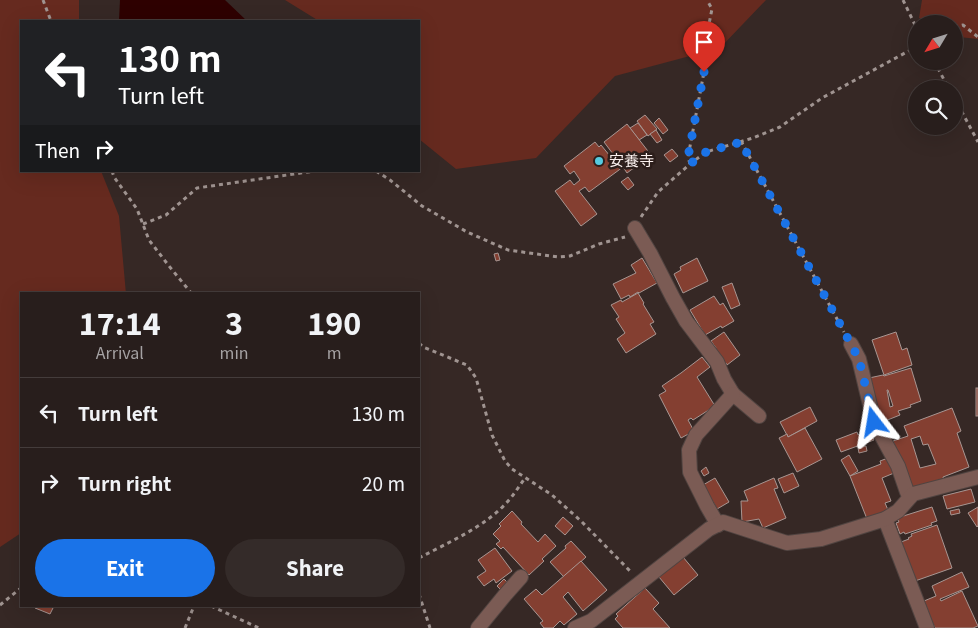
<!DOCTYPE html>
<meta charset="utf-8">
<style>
body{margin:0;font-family:Georgia,"Noto Sans JP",serif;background:#342b29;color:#f1f3f6;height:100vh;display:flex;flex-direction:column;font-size:19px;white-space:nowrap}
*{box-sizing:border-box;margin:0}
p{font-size:16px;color:#a5a2a3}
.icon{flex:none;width:28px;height:28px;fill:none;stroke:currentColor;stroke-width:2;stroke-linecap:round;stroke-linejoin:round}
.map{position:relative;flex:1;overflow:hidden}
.panel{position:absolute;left:20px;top:292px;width:400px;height:315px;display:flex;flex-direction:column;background:#281e1c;border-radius:0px;box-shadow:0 5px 20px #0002,0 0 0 1px #443c3b}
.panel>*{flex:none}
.banner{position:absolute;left:20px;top:20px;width:400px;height:152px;border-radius:0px;box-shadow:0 5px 20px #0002,0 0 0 1px #443c3b;background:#202124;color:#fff;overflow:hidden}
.needle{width:32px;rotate:232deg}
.tools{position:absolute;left:908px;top:15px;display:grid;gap:10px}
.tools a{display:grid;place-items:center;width:55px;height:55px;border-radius:50%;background:#281e1c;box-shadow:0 5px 20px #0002,0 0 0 1px #443c3b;font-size:25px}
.pin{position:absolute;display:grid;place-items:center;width:42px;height:42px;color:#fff;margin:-51px -21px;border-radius:50% 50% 50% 0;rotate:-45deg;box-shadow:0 0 5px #0007}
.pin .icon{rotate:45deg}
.me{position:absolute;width:55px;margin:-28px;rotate:346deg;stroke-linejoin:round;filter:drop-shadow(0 0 4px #0008)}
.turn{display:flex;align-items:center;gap:18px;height:105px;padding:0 15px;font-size:22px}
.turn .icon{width:65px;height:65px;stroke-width:2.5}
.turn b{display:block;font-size:35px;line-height:42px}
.then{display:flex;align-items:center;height:48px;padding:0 15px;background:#0003;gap:10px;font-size:19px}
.eta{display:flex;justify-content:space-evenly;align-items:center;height:85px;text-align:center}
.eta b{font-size:30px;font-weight:800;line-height:35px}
.primary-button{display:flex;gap:10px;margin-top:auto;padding:10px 15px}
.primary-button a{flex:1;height:58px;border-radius:30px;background:#1a73e8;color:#fff;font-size:20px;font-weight:800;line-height:58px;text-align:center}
.primary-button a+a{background:#342b29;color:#f1f3f6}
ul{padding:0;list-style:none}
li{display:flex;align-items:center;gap:15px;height:70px;padding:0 15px;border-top:1px solid #443c3b}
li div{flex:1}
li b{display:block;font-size:19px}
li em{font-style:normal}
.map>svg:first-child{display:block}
.green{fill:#662a1f}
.water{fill:#2e0000}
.building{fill:#843f31;stroke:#a89692;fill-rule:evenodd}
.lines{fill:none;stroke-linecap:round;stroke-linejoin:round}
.minor-casing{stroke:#514441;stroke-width:16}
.path{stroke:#a09491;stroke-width:3;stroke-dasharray:4 4;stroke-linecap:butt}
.minor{stroke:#7b5b54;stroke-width:14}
.route{stroke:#1a73e8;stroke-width:9;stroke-dasharray:0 16.2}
.poi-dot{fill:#55cae0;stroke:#2c1e1b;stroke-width:2}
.labels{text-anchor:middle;stroke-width:5;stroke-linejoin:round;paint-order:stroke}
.poi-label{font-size:15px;fill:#faf0ee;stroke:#2c1e1b;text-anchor:start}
</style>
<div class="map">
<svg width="978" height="628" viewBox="0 0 978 628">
<rect width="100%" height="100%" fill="#362825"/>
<g class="green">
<polygon points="0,0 79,0 79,21 21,21 21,171 101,171 119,216 126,294 21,294 21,533 0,547"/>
<polygon points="285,0 766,0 720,48 615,76 536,158 456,169 419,139 419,21 319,21"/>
<polygon points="922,0 978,0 978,39 959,37 954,34 954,24 932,24 919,18"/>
</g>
<polygon class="water" points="120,0 225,0 247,21 119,21"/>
<g class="building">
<polygon points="645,115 657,129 648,136 637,121"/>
<polygon points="659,118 668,130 663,134 654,123"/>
<polygon points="638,123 647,135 639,140 630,128"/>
<polygon points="627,124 651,155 627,173 623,167 589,192 585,187 579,191 597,214 581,226 555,191 570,180 574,185 580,180 574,171 570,174 564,166 595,142 599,147 601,145 610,156 613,154 604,142"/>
<polygon points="656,130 662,140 657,143 650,134"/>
<polygon points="672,149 678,156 670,162 664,155"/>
<polygon points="628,177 634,185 628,190 621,182"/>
<polygon points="498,253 500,260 496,261 494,254"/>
<polygon points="642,258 657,283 639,293 638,292 630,297 629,295 621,299 613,284 636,273 631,265"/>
<polygon points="697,258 708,281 683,293 674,274 681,270 680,267"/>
<polygon points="732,283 740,305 731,309 722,287"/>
<polygon points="638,293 644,303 643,304 654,322 650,324 656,334 626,353 617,339 625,333 616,319 619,317 611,305 621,300 622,302"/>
<polygon points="714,296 720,305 723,303 734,321 722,328 721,326 705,335 690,310"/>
<polygon points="724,332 740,355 727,365 726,363 724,364 714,349 716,348 711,341"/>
<polygon points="896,332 902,350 907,348 912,365 884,375 872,340"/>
<polygon points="702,357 710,367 697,377 715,406 693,420 691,418 688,420 694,431 681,438 659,395 666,391 662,386 681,373"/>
<path d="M 911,368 L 921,401 L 910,405 L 911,407 L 898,411 L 900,415 L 880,423 L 869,378 L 883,375 L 884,376 ZM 887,390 L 888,390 L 893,406 L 890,407 Z"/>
<rect x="976" y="388" width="2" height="28"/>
<polygon points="810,407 817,421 788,437 780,422"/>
<path d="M 952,408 L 961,431 L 957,433 L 969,467 L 943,477 L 944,481 L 909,491 L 893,441 L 908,436 L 904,426 ZM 920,436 L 923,445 L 928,444 L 936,464 L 920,468 L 911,439 Z"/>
<polygon points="805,428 822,459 797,472 779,438 787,434 788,437"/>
<polygon points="870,431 874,440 841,452 836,440 857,432 858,435"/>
<polygon points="866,446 867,451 859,453 858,448"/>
<polygon points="849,455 858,471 850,476 841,460"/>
<polygon points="888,458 894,473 882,478 891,501 885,503 888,510 867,519 850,476 881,464 880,461"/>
<polygon points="706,467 709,473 704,476 701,471"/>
<polygon points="793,473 799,486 784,493 778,479"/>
<polygon points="715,478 729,502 717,509 703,485"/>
<polygon points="774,478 778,488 774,489 786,518 763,528 759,519 742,522 741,501 748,501 744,491"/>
<polygon points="971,489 975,502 947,509 943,496"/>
<polygon points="932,507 937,521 931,523 932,525 905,534 904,532 900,534 896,523 899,522 897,518"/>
<polygon points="978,507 978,526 977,527 968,513"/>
<polygon points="959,509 960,513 951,515 950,511"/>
<polygon points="512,511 522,522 521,524 538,542 545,534 556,546 542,559 544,561 529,575 503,547 501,549 496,544 500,541 493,534 501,526 499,524"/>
<polygon points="563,517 573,526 565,535 555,526"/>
<polygon points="937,525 952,568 915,581 901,542 909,539 908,538 912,536 911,534"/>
<polygon points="571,541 586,557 564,577 550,562 566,548 565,546"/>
<polygon points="495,548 512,571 496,583 494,579 484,586 477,577 486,571 478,560"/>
<polygon points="683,557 698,575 674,595 659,577"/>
<polygon points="581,561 607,590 583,611 568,592 563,597 577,614 564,625 560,621 553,628 544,628 540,623 543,621 524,599 536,589 542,595"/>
<polygon points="962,572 969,587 940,599 941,601 962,591 978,626 973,628 935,628 927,612 928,611 924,601 936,596 932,586"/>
<polygon points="504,579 510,585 503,592 497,586"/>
<polygon points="645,588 659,603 653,609 670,628 623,628 615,619 618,616 616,614"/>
<polygon points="36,606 54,606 50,614 35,608"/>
</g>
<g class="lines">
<g class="minor-casing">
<g id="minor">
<polyline points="635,228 650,253 673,298 686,321 717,362 724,379 733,394 759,416"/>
<polyline points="851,344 859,359 874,422 898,466 907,492 911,496"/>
<polyline points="885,519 927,628"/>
<polyline points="718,525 707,506 690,472 689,450 696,435 733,394"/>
<polyline points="478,628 505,595 521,577"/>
<polyline points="575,628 591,621 709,529 723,522 787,543 821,539 885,519 898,511 913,494 978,477"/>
</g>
</g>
<g class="path">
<polyline points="43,0 51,21"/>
<polyline points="903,0 916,27"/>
<polyline points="954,27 963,25 978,37"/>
<polyline points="934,61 949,89"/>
<polyline points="954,97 978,142"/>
<polyline points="741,141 844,332"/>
<polyline points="690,164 688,157 704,72 706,39 712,9 707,0"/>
<polyline points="112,171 114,177 137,209 149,240 169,266 192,294"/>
<polyline points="376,171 390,180 422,206 467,232 508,250 558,257 570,256 599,244 625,237"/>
<polyline points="641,217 658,192 690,164 706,152 753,138 780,127 822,98 916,47"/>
<polyline points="143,224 166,215 197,188 315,171"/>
<polyline points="419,343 423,347 467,365 476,378 492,435 505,461 512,469 552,495 581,521 631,572"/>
<path d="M 419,558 C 449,542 487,526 509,500 C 515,493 520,485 525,478"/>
<polyline points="419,594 430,628"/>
<polyline points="0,605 21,588"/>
<polyline points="211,606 259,628"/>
<polyline points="185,628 194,606"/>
</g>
<use href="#minor" class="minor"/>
</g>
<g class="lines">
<polyline class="route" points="704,72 688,157 690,164 706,152 741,142 859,359 874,422"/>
</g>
<circle class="poi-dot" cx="599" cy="161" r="5"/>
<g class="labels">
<g class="poi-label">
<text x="609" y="166">安養寺</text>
</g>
</g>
</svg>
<div class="tools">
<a><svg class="needle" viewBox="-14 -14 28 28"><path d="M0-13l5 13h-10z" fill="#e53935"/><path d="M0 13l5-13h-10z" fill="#a5a2a3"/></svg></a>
<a><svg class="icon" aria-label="search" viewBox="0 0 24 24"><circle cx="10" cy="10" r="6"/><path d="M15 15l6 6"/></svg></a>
</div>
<div class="pin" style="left:704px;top:72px;background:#d93025"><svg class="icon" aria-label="arrive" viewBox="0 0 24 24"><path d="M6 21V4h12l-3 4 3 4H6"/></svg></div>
<svg class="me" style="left:874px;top:422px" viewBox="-20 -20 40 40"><path d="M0-17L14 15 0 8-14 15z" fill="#1a73e8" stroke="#fff" stroke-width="4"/></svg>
<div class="banner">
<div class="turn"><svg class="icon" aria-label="left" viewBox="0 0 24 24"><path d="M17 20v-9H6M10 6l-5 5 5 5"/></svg><div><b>130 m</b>Turn left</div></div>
<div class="then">Then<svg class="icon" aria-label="right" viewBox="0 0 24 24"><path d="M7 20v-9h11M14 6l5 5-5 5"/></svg></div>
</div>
<section class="panel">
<div class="eta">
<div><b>17:14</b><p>Arrival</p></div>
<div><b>3</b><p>min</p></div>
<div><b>190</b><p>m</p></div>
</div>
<ul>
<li><svg class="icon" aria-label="left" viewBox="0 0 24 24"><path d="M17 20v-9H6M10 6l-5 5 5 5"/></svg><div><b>Turn left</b></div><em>130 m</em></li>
<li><svg class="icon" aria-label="right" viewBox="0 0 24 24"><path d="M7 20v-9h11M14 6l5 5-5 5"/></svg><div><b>Turn right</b></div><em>20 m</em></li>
</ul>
<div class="primary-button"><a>Exit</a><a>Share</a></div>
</section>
</div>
